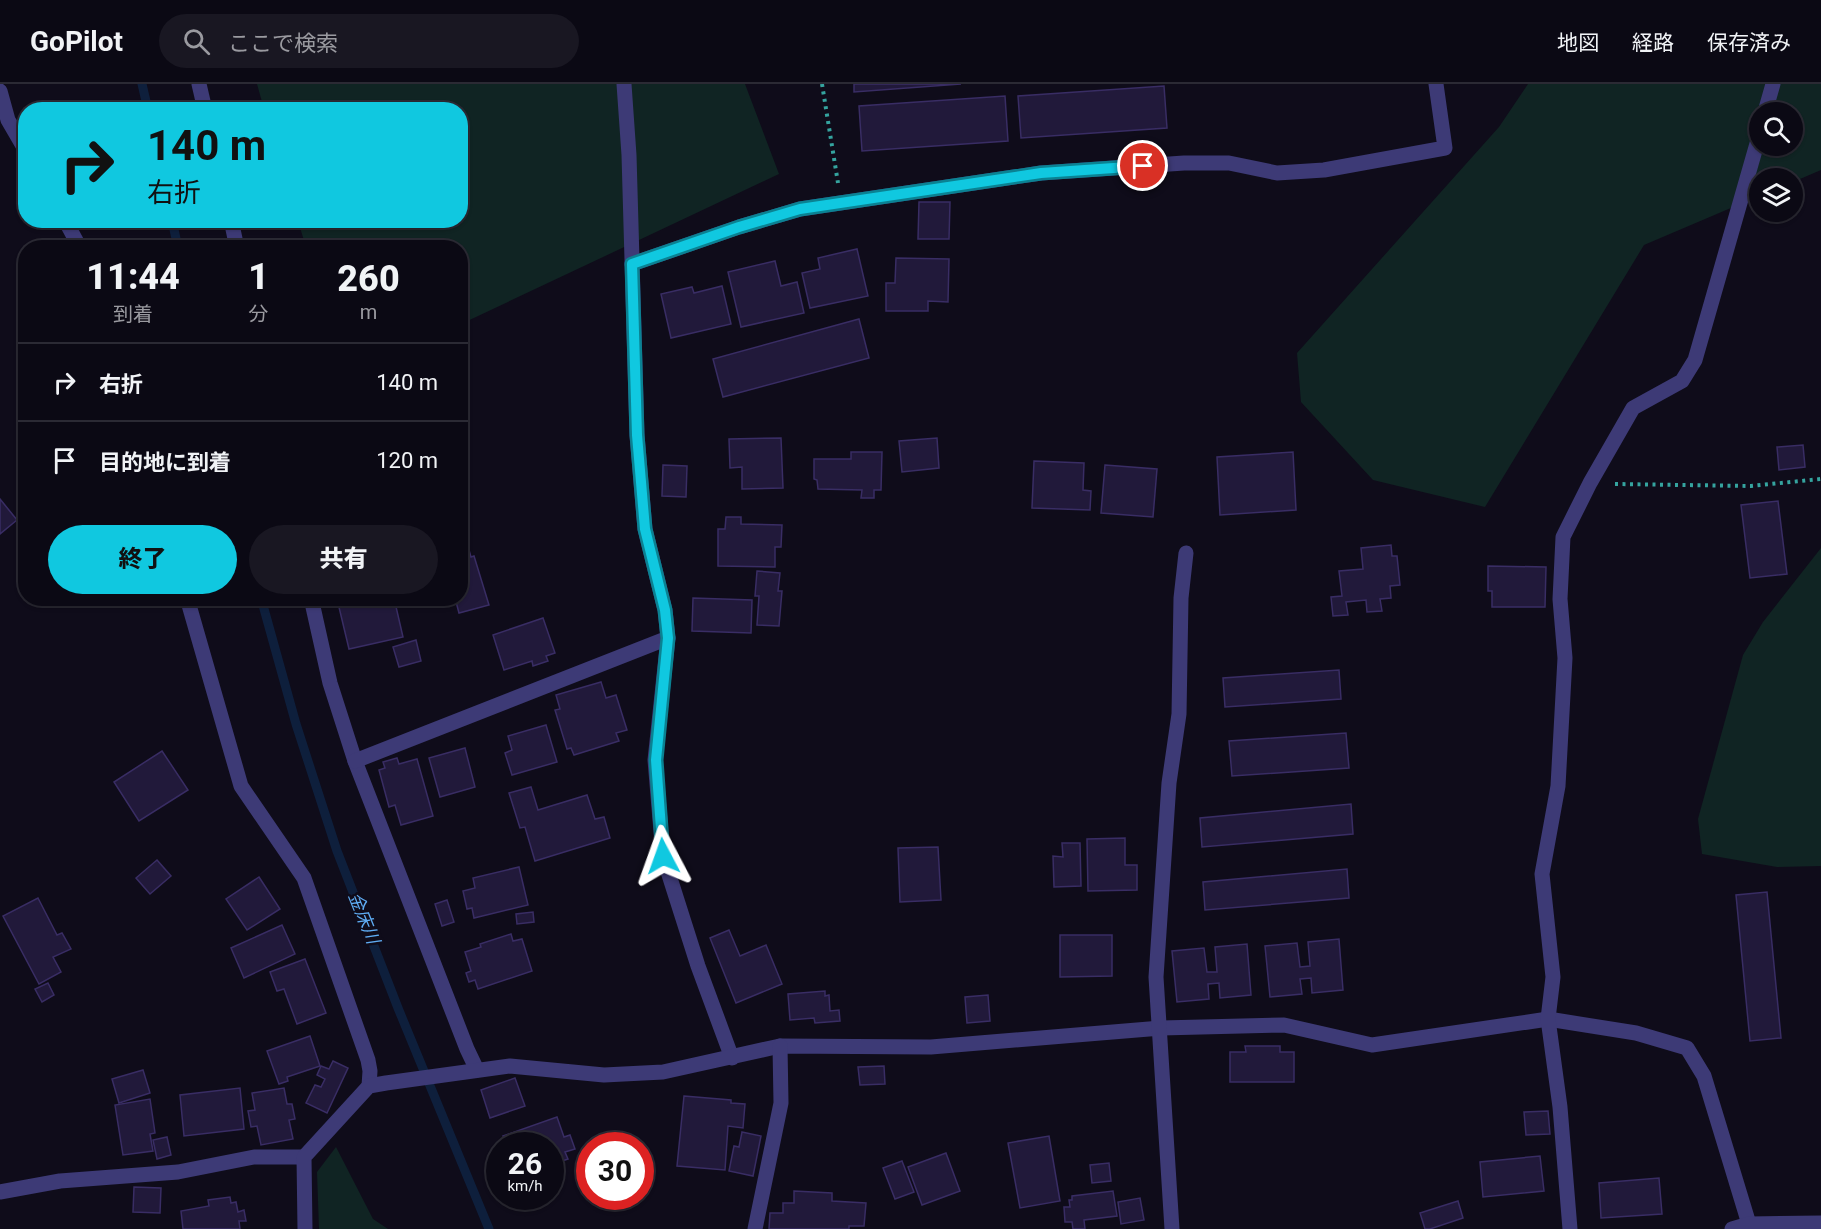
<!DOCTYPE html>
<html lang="ja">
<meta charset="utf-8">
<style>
body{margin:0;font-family:Roboto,"Noto Sans JP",sans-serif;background:#191722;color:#f1f3f6;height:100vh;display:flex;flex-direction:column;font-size:22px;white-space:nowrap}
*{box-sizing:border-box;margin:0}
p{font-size:20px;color:#9a9aa0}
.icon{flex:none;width:33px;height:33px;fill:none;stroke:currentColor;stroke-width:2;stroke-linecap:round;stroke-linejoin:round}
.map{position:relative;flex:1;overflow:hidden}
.drawer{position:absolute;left:18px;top:156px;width:450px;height:366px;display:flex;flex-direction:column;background:#0b0914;border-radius:24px;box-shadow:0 2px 4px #0004,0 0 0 2px #2b2a34}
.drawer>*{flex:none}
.hud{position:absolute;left:18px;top:18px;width:450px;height:126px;border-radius:24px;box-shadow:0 2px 4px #0004,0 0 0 2px #2b2a34;background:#10c8e0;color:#111;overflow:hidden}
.buttons{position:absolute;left:1749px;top:18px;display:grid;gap:12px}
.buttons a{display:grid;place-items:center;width:54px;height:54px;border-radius:50%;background:#0b0914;box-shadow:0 2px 4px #0004,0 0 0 2px #2b2a34;font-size:30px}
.speed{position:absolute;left:486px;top:1048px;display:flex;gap:12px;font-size:30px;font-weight:700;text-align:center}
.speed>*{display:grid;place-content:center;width:78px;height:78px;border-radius:50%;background:#0b0914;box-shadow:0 2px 4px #0004,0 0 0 2px #2b2a34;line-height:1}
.speed small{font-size:15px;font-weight:400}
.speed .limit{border:9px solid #d22;background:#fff;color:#111}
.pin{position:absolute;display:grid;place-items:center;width:51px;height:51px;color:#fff;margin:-26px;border:3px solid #fff;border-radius:50%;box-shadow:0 2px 6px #0007}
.me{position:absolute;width:66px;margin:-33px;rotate:356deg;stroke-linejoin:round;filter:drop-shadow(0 0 4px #0008)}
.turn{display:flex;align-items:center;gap:21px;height:126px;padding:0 30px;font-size:27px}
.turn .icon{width:78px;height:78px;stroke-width:2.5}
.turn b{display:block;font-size:42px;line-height:51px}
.eta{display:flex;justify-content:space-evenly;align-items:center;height:102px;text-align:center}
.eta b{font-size:36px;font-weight:800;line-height:42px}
.button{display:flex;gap:12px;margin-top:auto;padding:12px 30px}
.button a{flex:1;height:69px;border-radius:36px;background:#10c8e0;color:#111;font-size:24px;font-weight:800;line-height:69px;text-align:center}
.button a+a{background:#191722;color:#f1f3f6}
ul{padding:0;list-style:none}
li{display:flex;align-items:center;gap:18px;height:78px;padding:0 30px;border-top:2px solid #2b2a34}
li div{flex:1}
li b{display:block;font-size:22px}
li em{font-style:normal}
header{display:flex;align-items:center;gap:36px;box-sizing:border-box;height:84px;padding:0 30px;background:#0b0914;border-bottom:2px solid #2b2a34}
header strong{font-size:28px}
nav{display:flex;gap:33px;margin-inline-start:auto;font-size:21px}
.search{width:420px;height:54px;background:#191722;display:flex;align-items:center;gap:15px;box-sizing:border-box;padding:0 21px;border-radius:33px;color:#9a9aa0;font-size:22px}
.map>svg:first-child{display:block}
.green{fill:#102423;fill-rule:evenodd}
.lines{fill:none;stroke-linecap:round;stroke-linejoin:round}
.stream{stroke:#0e1f3c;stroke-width:9}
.building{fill:#21193a;stroke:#392d64;stroke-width:1.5}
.path{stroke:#35a49f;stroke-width:4;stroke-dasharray:3 4.5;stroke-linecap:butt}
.minor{stroke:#3d3a76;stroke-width:15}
.tertiary{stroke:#3d3a76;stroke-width:15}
.route-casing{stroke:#0a8292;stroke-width:15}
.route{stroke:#10c8e0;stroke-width:10}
.labels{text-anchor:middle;stroke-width:5;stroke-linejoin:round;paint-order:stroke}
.water-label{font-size:18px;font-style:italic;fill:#5facf3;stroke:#0f0c1a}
</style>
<header>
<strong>GoPilot</strong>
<div class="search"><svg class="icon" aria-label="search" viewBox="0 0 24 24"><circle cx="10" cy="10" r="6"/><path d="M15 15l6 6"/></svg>ここで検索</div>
<nav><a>地図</a><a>経路</a><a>保存済み</a></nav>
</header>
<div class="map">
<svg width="1821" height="1145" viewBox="0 0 1821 1145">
<rect width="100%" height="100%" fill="#0f0c1a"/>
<g class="green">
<polygon points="257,0 745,0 779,90 461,240 460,164 306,163 298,137 460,136 460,26 264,25"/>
<path d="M 1528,0 L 1821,0 L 1821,86 L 1793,98 L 1792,94 L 1760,94 L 1759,112 L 1644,161 L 1485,423 L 1373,396 L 1301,318 L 1297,269 L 1499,43 ZM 1760,28 L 1792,28 L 1792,62 L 1760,62 Z"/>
<polygon points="1821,464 1821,782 1777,783 1702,770 1698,735 1743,571 1763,538"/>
<polygon points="336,1063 373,1135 388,1145 319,1145 317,1088"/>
</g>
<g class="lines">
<g class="stream">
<polyline points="142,0 148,26"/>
<polyline points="172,136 178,164"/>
<polyline points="261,514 296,640 337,767 398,924 489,1145"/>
</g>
</g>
<g class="building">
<polygon points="854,0 961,0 854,8"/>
<polygon points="1164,2 1167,44 1021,54 1018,12"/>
<polygon points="1005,12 1008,57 862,67 859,22"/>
<polygon points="919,118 950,118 949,155 918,155"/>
<polygon points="857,165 868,212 810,224 802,189 820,185 818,174"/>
<polygon points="896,174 949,175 948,218 928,217 928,227 886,227 886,199 895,199"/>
<polygon points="775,177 781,202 797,198 804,229 741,243 728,188"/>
<polygon points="722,202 731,240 671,254 661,210 692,203 694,209"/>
<polygon points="859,235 869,274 723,313 713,275"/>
<polygon points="781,354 783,404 742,405 742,383 730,384 729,355"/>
<polygon points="937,354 939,384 902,388 899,357"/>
<polygon points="1803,361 1805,383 1779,386 1777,363"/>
<polygon points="851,368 882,368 881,406 874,406 874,414 861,414 862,406 818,405 817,396 814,395 814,375 851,375"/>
<polygon points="1293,368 1296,426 1220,431 1217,373"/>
<polygon points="1034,377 1084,379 1083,406 1091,407 1090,426 1032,424"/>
<polygon points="663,381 687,382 686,413 662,412"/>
<polygon points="1105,381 1157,385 1153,433 1101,429"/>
<polygon points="0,415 17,436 0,450"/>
<polygon points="1778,417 1787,490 1750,494 1741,421"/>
<polygon points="726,433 741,433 741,440 782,441 781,463 775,463 775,483 718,482 718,445 725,445"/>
<polygon points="467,459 471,473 474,472 489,521 459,529 455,514 460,514 460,461"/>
<polygon points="1391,461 1392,472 1397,472 1400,501 1390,502 1391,514 1380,515 1382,527 1367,528 1366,516 1346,518 1348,531 1333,532 1331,513 1342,512 1339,487 1363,485 1361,464"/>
<polygon points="1488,482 1546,483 1545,523 1492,523 1492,507 1488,507"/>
<polygon points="757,487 780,489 778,507 782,507 779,542 757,541 759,512 755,512"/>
<polygon points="358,514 394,514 403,553 349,565 338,519"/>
<polygon points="693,514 752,516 751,549 692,547"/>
<polygon points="543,534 555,569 546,572 548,577 533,582 532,577 504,586 493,551"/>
<polygon points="416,556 421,577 399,583 393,563"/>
<polygon points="1339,586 1341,615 1225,623 1223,594"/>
<polygon points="601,598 606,614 616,611 627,646 616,649 619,657 574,671 571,664 567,665 555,626 560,625 556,611"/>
<polygon points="546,641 557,678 512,691 505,669 512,666 508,652"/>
<polygon points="1346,649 1349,684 1232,692 1229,657"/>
<polygon points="465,664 475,703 440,713 429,674"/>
<polygon points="162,667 188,706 139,737 114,698"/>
<polygon points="397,674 399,680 417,675 433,732 401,741 395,721 389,723 379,686 385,684 383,678"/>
<polygon points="531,703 538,726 587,711 595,735 604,733 610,754 535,777 525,743 520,744 509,709"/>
<polygon points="1351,720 1353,750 1202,763 1200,734"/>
<polygon points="1125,754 1125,781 1137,781 1137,806 1088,807 1087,755"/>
<polygon points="1062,759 1080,759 1081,802 1054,803 1053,772 1063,773"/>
<polygon points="938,763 941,816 900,818 898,764"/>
<polygon points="157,776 171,792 150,810 136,794"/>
<polygon points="519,783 528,821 474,834 472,824 467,825 463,807 475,804 473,794"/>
<polygon points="1347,785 1349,814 1205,826 1203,798"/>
<polygon points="259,793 280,825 247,846 226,815"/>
<polygon points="1767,808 1781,954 1750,957 1736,811"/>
<polygon points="38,814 57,851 62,849 71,865 53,873 61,888 39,900 3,832"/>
<polygon points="447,816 454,838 442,842 435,820"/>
<polygon points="533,828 534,838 517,840 516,830"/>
<polygon points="282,841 295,870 244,894 231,864"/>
<polygon points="729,846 740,872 766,861 782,900 736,919 710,854"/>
<polygon points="511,850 513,857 522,855 532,887 478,905 475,896 469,898 466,889 471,887 465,868 481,863 480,860"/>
<polygon points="1060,851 1112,851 1112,892 1060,893"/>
<polygon points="1339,855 1343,906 1312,909 1311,894 1300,895 1302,910 1270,913 1265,862 1297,859 1300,883 1310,882 1308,858"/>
<polygon points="1247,860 1251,911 1220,914 1219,899 1208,900 1209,915 1177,918 1172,867 1204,864 1207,888 1217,888 1215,863"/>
<polygon points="305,875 326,929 297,940 284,905 277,907 270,888"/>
<polygon points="48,899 54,911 42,918 35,905"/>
<polygon points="825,907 825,912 829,911 830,927 839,926 840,937 815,939 814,934 790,936 788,910"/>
<polygon points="988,911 990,937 967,939 965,913"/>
<polygon points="310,952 320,982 287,993 288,997 279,1000 267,967"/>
<polygon points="1245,962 1280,962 1280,968 1294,968 1294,998 1230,998 1230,968 1246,968"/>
<polygon points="333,977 348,984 327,1029 306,1019 315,1001 321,1003 325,995 317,991 321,982 329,985"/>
<polygon points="884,982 885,1000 860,1001 858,983"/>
<polygon points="143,986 150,1009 119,1019 112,995"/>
<polygon points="515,994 525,1022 490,1034 481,1006"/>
<polygon points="240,1004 244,1045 184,1052 180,1011"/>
<polygon points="284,1004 287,1020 292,1020 295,1035 289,1036 293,1055 261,1061 257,1042 251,1043 248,1027 255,1026 252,1009"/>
<polygon points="684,1012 731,1016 731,1019 745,1020 743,1044 728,1042 725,1086 677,1082"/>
<polygon points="150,1015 155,1049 150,1050 153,1067 123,1071 115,1021"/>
<polygon points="1548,1027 1550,1050 1526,1051 1524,1028"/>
<polygon points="557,1033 564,1053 570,1051 575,1065 565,1068 568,1075 550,1081 550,1062 506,1062 503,1052"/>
<polygon points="742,1048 761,1052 753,1092 729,1087 734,1062 739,1063"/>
<polygon points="1049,1052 1060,1117 1020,1124 1008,1059"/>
<polygon points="167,1053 171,1071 157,1075 153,1056"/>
<polygon points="946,1069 960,1107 922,1121 908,1083"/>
<polygon points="1540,1072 1544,1107 1483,1113 1480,1078"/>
<polygon points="902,1077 914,1108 895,1115 883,1084"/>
<polygon points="1109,1079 1111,1097 1092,1099 1090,1081"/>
<polygon points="1659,1094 1662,1130 1601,1134 1599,1099"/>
<polygon points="134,1103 161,1104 160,1129 133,1128"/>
<polygon points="794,1107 832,1109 832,1117 866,1119 864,1142 849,1142 849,1145 769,1145 770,1129 783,1129 783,1119 794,1119"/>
<polygon points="1113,1107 1117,1132 1084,1136 1085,1145 1073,1145 1072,1138 1065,1138 1064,1123 1070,1123 1069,1116 1072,1116 1072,1112"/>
<polygon points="230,1113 231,1119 236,1118 238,1128 244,1126 246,1137 239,1137 240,1145 183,1145 181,1127 209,1122 208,1116"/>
<polygon points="1140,1114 1144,1136 1121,1140 1118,1118"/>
<polygon points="1458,1117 1463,1134 1430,1145 1425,1145 1420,1129"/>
</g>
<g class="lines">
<g class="path">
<polyline points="822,0 838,99"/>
<polyline points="1615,400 1751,402 1821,395"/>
</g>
<g class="minor">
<polyline points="199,0 205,26"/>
<polyline points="624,0 629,71 637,351 645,445 665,526 668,554 655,676 663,772 698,882 732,974"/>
<polyline points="0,7 8,36 26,67"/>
<polyline points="1765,28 1773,0"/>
<polyline points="65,136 80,164"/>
<polyline points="231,136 237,164"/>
<polyline points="632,180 739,143 800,125 1041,89 1184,79 1229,79 1277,89 1324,86 1445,64 1436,0"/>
<polyline points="187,514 241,702 304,794 368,976 370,987 369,1002"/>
<polyline points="311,514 330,599 355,677 467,965 477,986"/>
<polyline points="355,677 668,554"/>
<polyline points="0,1108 60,1097 178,1088 254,1073 304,1073"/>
<polyline points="305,1145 304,1073 369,1002 386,999 510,982 604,991 663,988 780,962 931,963 1161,944 1284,941 1372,961 1548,935 1636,949 1687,964 1704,992 1749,1140"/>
<polyline points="755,1145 781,1019 780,962"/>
<polyline points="1172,1145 1156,893 1169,699 1179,630 1181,514 1186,469"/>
<polyline points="1570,1145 1560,1023 1548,935 1553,893 1542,790 1558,702 1565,574 1560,515 1563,453 1590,399 1633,324 1682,297 1695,276 1760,49"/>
</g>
<polyline class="tertiary" points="1732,1145 1749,1140 1821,1139"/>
</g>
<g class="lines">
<g class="route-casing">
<polyline id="route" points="663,772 656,676 668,554 665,526 645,445 637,351 632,180 739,143 800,125 1041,89 1143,82"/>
</g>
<use href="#route" class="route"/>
</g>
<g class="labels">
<g class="water-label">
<text transform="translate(364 834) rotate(68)" y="6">金床川</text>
</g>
</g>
</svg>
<div class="buttons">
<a><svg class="icon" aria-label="search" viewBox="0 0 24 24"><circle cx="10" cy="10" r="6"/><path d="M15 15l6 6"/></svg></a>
<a><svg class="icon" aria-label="layers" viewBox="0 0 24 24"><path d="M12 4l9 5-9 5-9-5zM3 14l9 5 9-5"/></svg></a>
</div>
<div class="speed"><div>26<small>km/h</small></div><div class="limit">30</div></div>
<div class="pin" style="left:1143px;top:82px;background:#d93025"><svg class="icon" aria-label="arrive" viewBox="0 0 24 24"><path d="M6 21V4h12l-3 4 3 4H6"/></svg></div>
<svg class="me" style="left:663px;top:772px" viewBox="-20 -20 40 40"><path d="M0-17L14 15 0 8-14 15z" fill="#10c8e0" stroke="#fff" stroke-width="4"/></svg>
<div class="hud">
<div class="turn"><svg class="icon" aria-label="right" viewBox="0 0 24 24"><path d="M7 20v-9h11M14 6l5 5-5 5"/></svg><div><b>140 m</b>右折</div></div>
</div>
<section class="drawer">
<div class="eta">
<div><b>11:44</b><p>到着</p></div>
<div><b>1</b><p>分</p></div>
<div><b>260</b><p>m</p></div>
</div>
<ul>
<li><svg class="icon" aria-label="right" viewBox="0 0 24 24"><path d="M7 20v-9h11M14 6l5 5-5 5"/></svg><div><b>右折</b></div><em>140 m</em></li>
<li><svg class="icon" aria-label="arrive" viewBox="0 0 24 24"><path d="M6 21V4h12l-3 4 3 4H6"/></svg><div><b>目的地に到着</b></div><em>120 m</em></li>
</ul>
<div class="button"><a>終了</a><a>共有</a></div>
</section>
</div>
